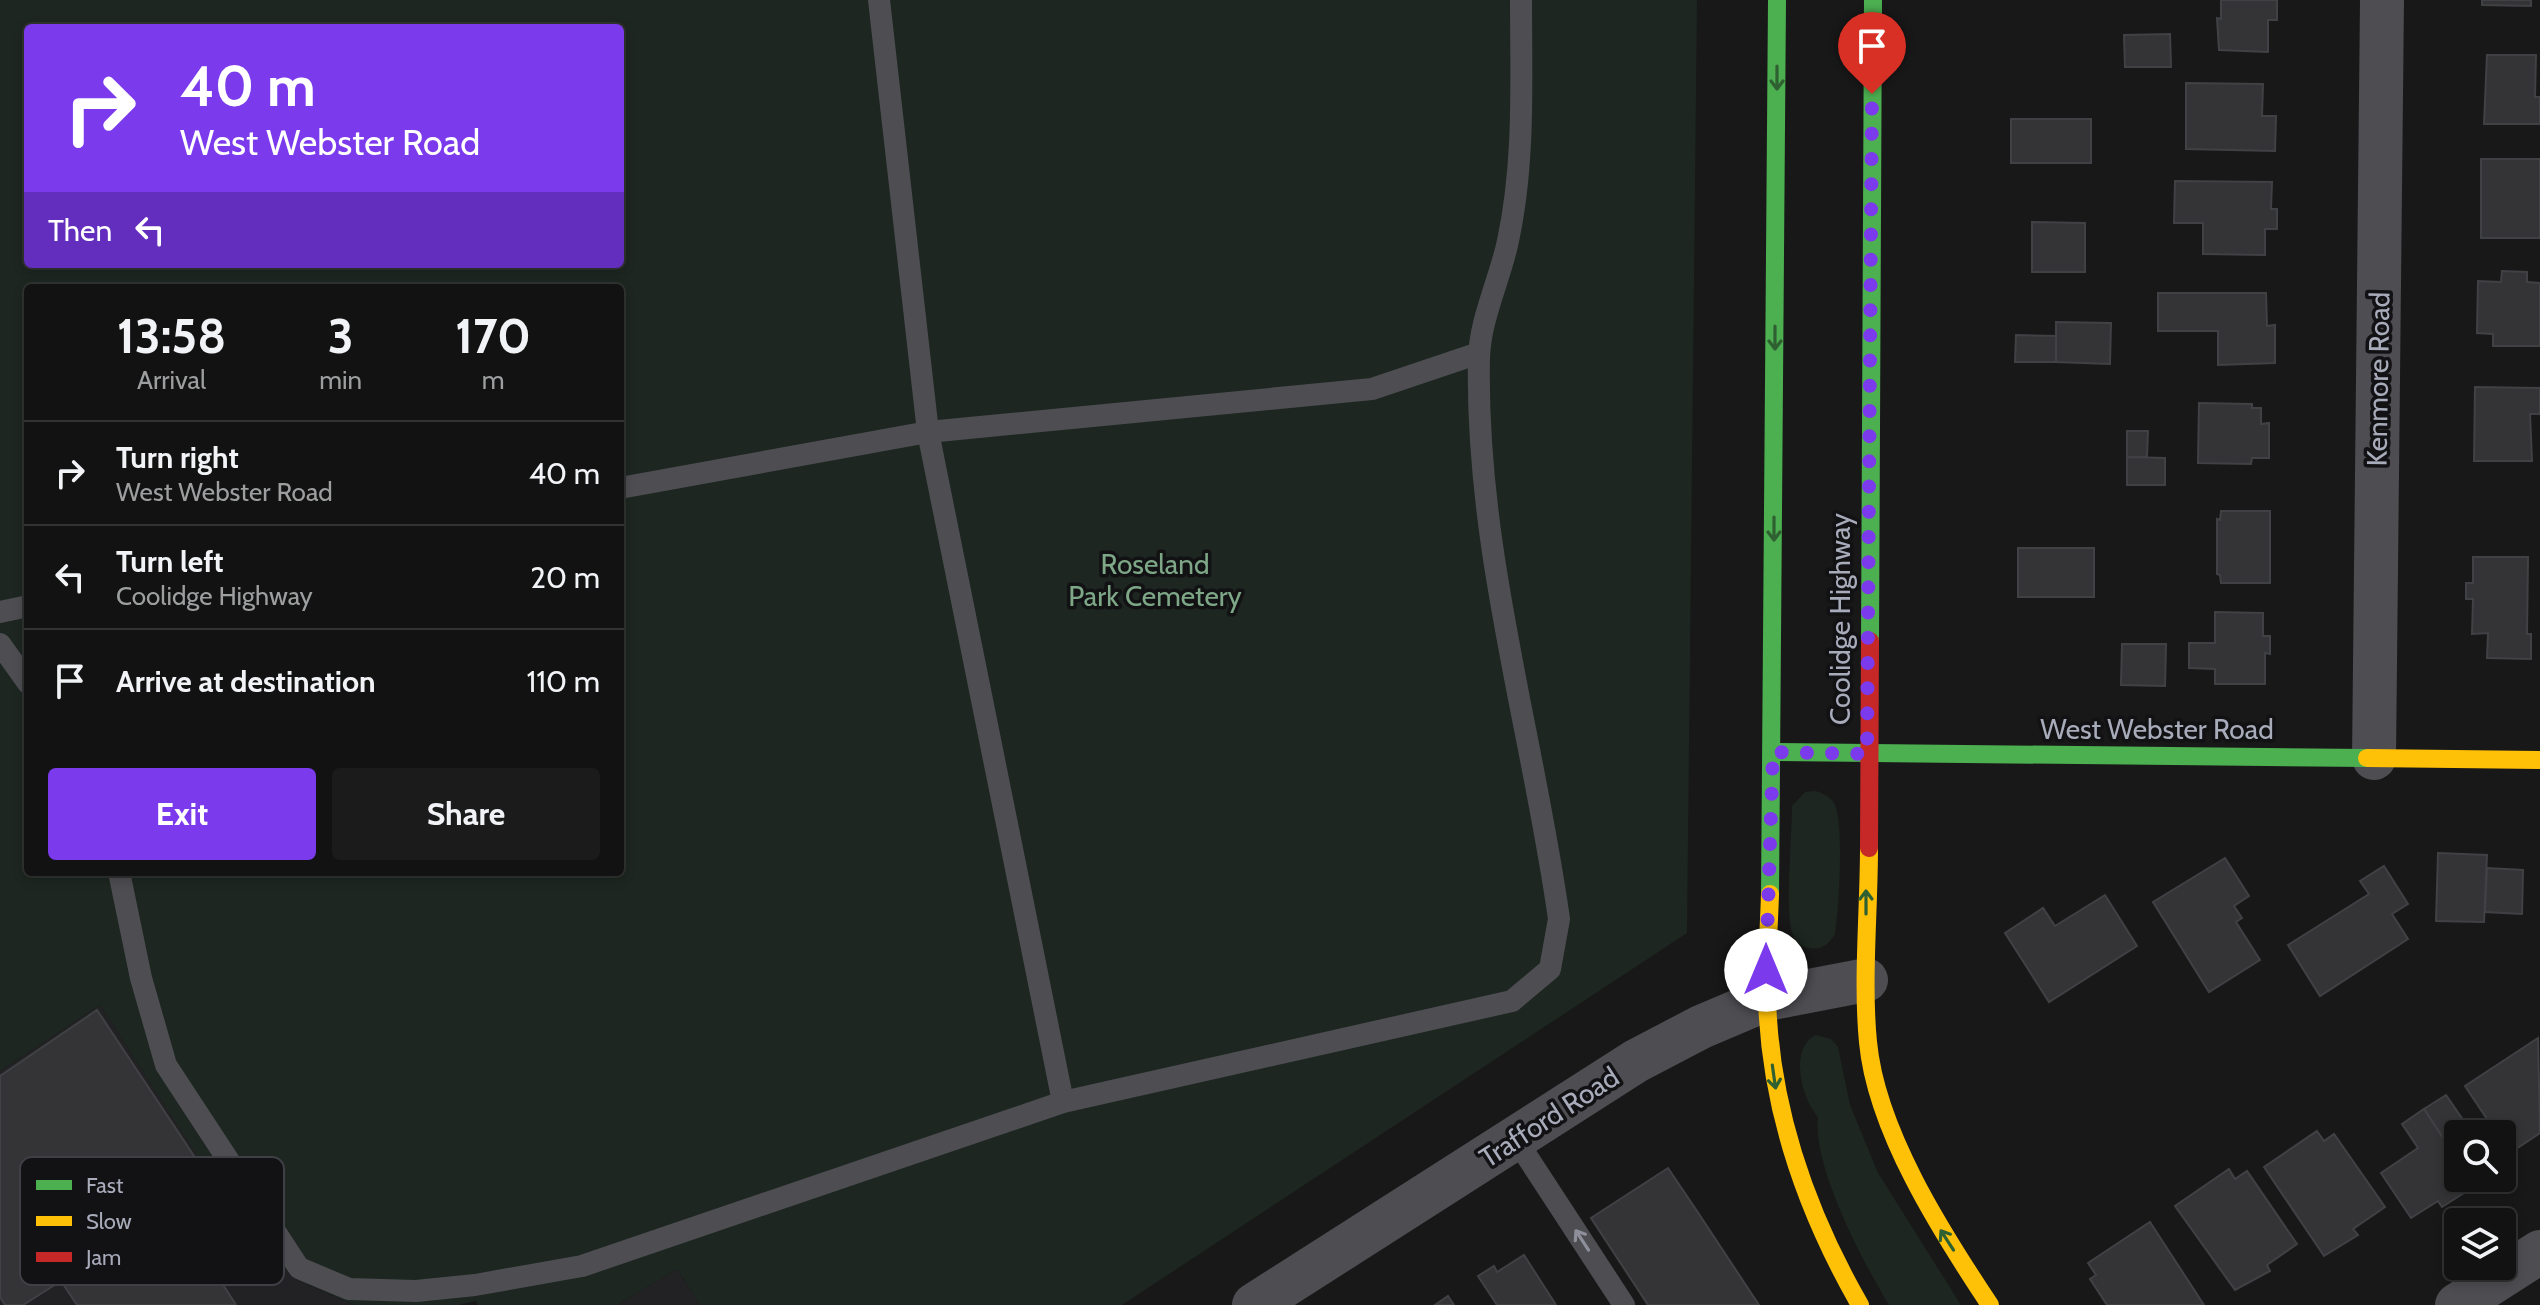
<!DOCTYPE html>
<style>
body{margin:0;font-family:Cabin,sans-serif;background:#1b1b1b;color:#f1f3f6;height:100vh;display:flex;flex-direction:column;font-size:30px;white-space:nowrap}
*{box-sizing:border-box;margin:0}
p{font-size:26px;color:#9c9e9f}
.icon{flex:none;width:44px;height:44px;fill:none;stroke:currentColor;stroke-width:2;stroke-linecap:round;stroke-linejoin:round}
.map{position:relative;flex:1;overflow:hidden}
.drawer{position:absolute;left:24px;top:284px;width:600px;height:592px;display:flex;flex-direction:column;background:#121212;border-radius:8px;box-shadow:0 4px 12px #0003,0 0 0 2px #313232}
.drawer>*{flex:none}
.banner{position:absolute;left:24px;top:24px;width:600px;height:244px;border-radius:8px;box-shadow:0 4px 12px #0003,0 0 0 2px #313232;background:#7c3aed;color:#fff;overflow:hidden}
.buttons{position:absolute;left:2444px;top:1120px;display:grid;gap:16px}
.buttons a{display:grid;place-items:center;width:72px;height:72px;border-radius:8px;background:#121212;box-shadow:0 4px 12px #0003,0 0 0 2px #313232;font-size:40px}
.pin{position:absolute;display:grid;place-items:center;width:68px;height:68px;color:#fff;margin:-82px -34px;border-radius:50% 50% 50% 0;rotate:-45deg;box-shadow:0 0 8px #0007}
.pin .icon{rotate:45deg}
.me{position:absolute;width:88px;margin:-44px;rotate:0deg;stroke-linejoin:round;filter:drop-shadow(0 0 6px #0008)}
.turn{display:flex;align-items:center;gap:28px;height:168px;padding:0 24px;font-size:36px}
.turn .icon{width:104px;height:104px;stroke-width:2.5}
.turn b{display:block;font-size:56px;line-height:68px}
.then{display:flex;align-items:center;height:76px;padding:0 24px;background:#0003;gap:16px;font-size:30px}
.eta{display:flex;justify-content:space-evenly;align-items:center;height:136px;text-align:center}
.eta b{font-size:48px;font-weight:800;line-height:56px}
.action{display:flex;gap:16px;margin-top:auto;padding:16px 24px}
.action a{flex:1;height:92px;border-radius:8px;background:#7c3aed;color:#fff;font-size:32px;font-weight:800;line-height:92px;text-align:center}
.action a+a{background:#1b1b1b;color:#f1f3f6}
ul{padding:0;list-style:none}
li{display:flex;align-items:center;gap:24px;height:104px;padding:0 24px;border-top:2px solid #313232}
li div{flex:1}
li b{display:block;font-size:30px}
li em{font-style:normal}
.map>svg:first-child{display:block}
.built{fill:#222224}
.green{fill:#1d2620;fill-rule:evenodd}
.building{fill:#343436;stroke:#404144;stroke-width:2}
.lines{fill:none;stroke-linecap:round;stroke-linejoin:round}
.lane{stroke:#4d4d52;stroke-width:22}
.street{stroke:#4d4d52;stroke-width:44}
.fast{stroke:#4caf50;stroke-width:18}
.slow{stroke:#ffc107;stroke-width:18}
.jam{stroke:#c62828;stroke-width:18}
.oneway{stroke:#2f6032}
.oneway2{stroke:#8d8f9b}
.route{stroke:#7c3aed;stroke-width:14;stroke-dasharray:0 25.2}
.labels{text-anchor:middle;stroke-width:7;stroke-linejoin:round;paint-order:stroke}
.street-label{font-size:28px;fill:#a8abba;stroke:#121214}
.park-label{font-size:28px;fill:#7da786;stroke:#121214}
.key{fill:#121214;stroke:#3f4046;stroke-width:2}
.key-label{font-size:22px;fill:#a8abba}
</style>
<div class="map">
<svg width="2540" height="1305" viewBox="0 0 2540 1305">
<rect width="100%" height="100%" fill="#181818"/>
<g class="built">
<polygon points="100,1005 212,1177 220,1172 265,1243 293,1278 354,1305 0,1305 0,1071"/>
<polygon points="677,1269 700,1305 617,1305"/>
</g>
<g class="green">
<path d="M 0,0 L 1697,0 L 1687,933 L 1122,1305 L 700,1305 L 677,1269 L 617,1305 L 478,1305 L 476,1301 L 458,1305 L 354,1305 L 293,1278 L 265,1243 L 220,1172 L 212,1178 L 100,1005 L 0,1071 ZM 28,28 L 620,28 L 620,264 L 28,264 ZM 28,288 L 620,288 L 620,872 L 28,872 Z"/>
<path d="M 1816,791 C 1827,795 1835,799 1837,812 C 1843,839 1839,906 1835,934 C 1828,945 1822,950 1809,948 C 1800,947 1795,941 1792,932 C 1785,909 1792,834 1792,806 L 1805,792 Z"/>
<path d="M 1816,1035 L 1831,1039 L 1838,1047 L 1850,1105 L 1878,1173 L 1961,1305 L 1889,1305 C 1863,1262 1812,1166 1818,1117 C 1802,1099 1788,1048 1816,1035 Z"/>
</g>
<g class="building">
<polygon points="2221,0 2277,0 2277,20 2268,20 2268,52 2219,50 2217,18 2221,19"/>
<polygon points="2482,0 2531,0 2531,6 2482,5"/>
<polygon points="2170,34 2171,67 2125,67 2124,35"/>
<polygon points="2487,55 2536,55 2535,97 2540,97 2540,124 2484,124"/>
<polygon points="2186,83 2263,84 2262,116 2276,116 2275,151 2186,149"/>
<rect x="2011" y="119" width="80" height="44"/>
<rect x="2481" y="159" width="59" height="79"/>
<polygon points="2175,181 2272,182 2271,209 2277,209 2277,229 2265,229 2265,255 2203,254 2203,223 2174,223"/>
<polygon points="2032,222 2085,223 2085,272 2032,272"/>
<polygon points="2502,271 2527,272 2527,282 2540,283 2540,346 2493,346 2493,334 2477,333 2478,281 2501,282"/>
<polygon points="2158,293 2266,293 2267,326 2275,325 2275,363 2218,365 2218,331 2158,331"/>
<polygon points="2056,322 2111,323 2110,364 2056,362"/>
<polygon points="2016,335 2056,336 2056,362 2015,362"/>
<polygon points="2475,387 2540,388 2540,414 2530,414 2532,461 2474,461"/>
<polygon points="2199,403 2252,404 2252,408 2261,408 2261,424 2269,423 2269,458 2252,458 2251,464 2198,463"/>
<polygon points="2127,431 2148,431 2147,457 2127,457"/>
<polygon points="2127,457 2165,458 2165,485 2127,485"/>
<polygon points="2221,511 2270,511 2270,583 2221,583 2220,575 2217,574 2217,519 2220,520"/>
<rect x="2018" y="548" width="76" height="49"/>
<polygon points="2473,557 2528,557 2527,634 2531,634 2531,659 2487,658 2488,633 2472,634 2473,599 2466,599 2466,583 2473,583"/>
<polygon points="2215,612 2263,613 2263,636 2270,636 2270,654 2265,653 2265,684 2215,684 2215,669 2189,668 2189,643 2215,643"/>
<polygon points="2122,644 2166,644 2165,686 2121,685"/>
<polygon points="2438,853 2487,855 2484,922 2436,921"/>
<polygon points="2225,858 2249,896 2234,906 2242,918 2236,922 2260,960 2209,992 2153,902"/>
<polygon points="2384,866 2408,904 2392,914 2408,939 2320,996 2288,945 2369,894 2360,881"/>
<polygon points="2487,868 2523,870 2522,914 2485,912"/>
<polygon points="2105,895 2137,946 2049,1002 2005,933 2043,908 2055,926"/>
<polygon points="97,1010 210,1180 173,1206 236,1305 77,1305 61,1281 23,1305 5,1305 0,1297 0,1076"/>
<polygon points="2538,1038 2540,1133 2510,1153 2502,1142 2502,1134 2497,1134 2465,1086"/>
<polygon points="2446,1095 2470,1130 2458,1134 2458,1138 2448,1145 2424,1109"/>
<polygon points="2424,1109 2458,1161 2458,1178 2470,1178 2475,1186 2442,1207 2438,1201 2411,1218 2381,1173 2418,1148 2402,1124"/>
<polygon points="2317,1131 2324,1141 2334,1134 2385,1207 2353,1229 2358,1235 2324,1256 2264,1167"/>
<polygon points="1668,1168 1697,1211 1759,1305 1648,1305 1591,1218"/>
<polygon points="2229,1169 2235,1179 2247,1171 2297,1244 2267,1265 2270,1271 2235,1290 2175,1206"/>
<polygon points="2150,1222 2204,1305 2107,1305 2090,1279 2096,1275 2088,1263"/>
<polygon points="1524,1255 1556,1305 1497,1305 1478,1276 1494,1266 1497,1272"/>
<polygon points="1448,1296 1454,1305 1435,1305"/>
</g>
<g class="lines">
<g class="lane">
<polyline points="879,0 928,432 1063,1102"/>
<polyline points="620,488 928,432 1372,389 1479,353"/>
<polyline points="0,612 28,606"/>
<polyline points="0,644 28,683"/>
<path d="M 119,872 L 141,978 L 166,1065 L 299,1268 L 349,1289 L 416,1291 L 475,1285 L 582,1266 L 1063,1102 L 1512,1001 L 1550,969 L 1559,919 C 1533,733 1475,548 1479,358 C 1480,319 1500,279 1508,241 C 1525,161 1521,81 1521,0"/>
<polyline points="1515,1138 1624,1305"/>
</g>
<g class="street">
<polyline points="2374,758 2382,0"/>
<polyline points="1254,1305 1636,1061 1701,1027 1767,999 1866,980"/>
<polyline points="2457,1305 2540,1252"/>
</g>
<g class="fast">
<polyline points="1870,641 1873,0"/>
<polyline points="1773,752 2367,758"/>
<polyline points="1770,894 1777,0"/>
</g>
<g class="slow">
<polyline points="2367,758 2540,760"/>
<path d="M 1869,848 C 1869,910 1862,981 1868,1042 C 1876,1130 1942,1233 1990,1305"/>
<path d="M 1770,894 C 1769,929 1766,964 1767,998 C 1770,1108 1806,1211 1860,1305"/>
</g>
<polyline class="jam" points="1869,848 1870,641"/>
</g>
<defs><path id="oneway-shaft" d="M-6 0H5M1.5-3L5.5 0L1.5 3" fill="none" stroke-width="1.6" stroke-linecap="round" stroke-linejoin="round" transform="scale(2)"/></defs>
<g class="oneway">
<use href="#oneway-shaft" transform="translate(1777 78) rotate(90)"/>
<use href="#oneway-shaft" transform="translate(1775 338) rotate(90)"/>
<use href="#oneway-shaft" transform="translate(1774 529) rotate(90)"/>
<use href="#oneway-shaft" transform="translate(1866 902) rotate(-90)"/>
<use href="#oneway-shaft" transform="translate(1774 1077) rotate(82)"/>
<use href="#oneway-shaft" transform="translate(1947 1240) rotate(-123)"/>
</g>
<use class="oneway2" href="#oneway-shaft" transform="translate(1582 1240) rotate(-123)"/>
<g class="lines">
<polyline class="route" points="1766,970 1773,752 1867,754 1872,94"/>
</g>
<g class="labels">
<g class="street-label">
<text transform="translate(2378 379) rotate(-89)" y="10">Kenmore Road</text>
<text transform="translate(1840 619) rotate(-90)" y="10">Coolidge Highway</text>
<text x="2157" y="739">West Webster Road</text>
<text transform="translate(1549 1117) rotate(-33)" y="10">Trafford Road</text>
</g>
<g class="park-label">
<text x="1155" y="574">Roseland<tspan x="1155" dy="32">Park Cemetery</tspan></text>
</g>
</g>
<rect x="20" y="1157" width="264" height="128" rx="12" class="key"/>
<rect x="36" y="1180" width="36" height="10" fill="#4caf50"/>
<rect x="36" y="1216" width="36" height="10" fill="#ffc107"/>
<rect x="36" y="1252" width="36" height="10" fill="#c62828"/>
<g class="key-label">
<text x="86" y="1193">Fast</text>
<text x="86" y="1229">Slow</text>
<text x="86" y="1265">Jam</text>
</g>
</svg>
<div class="buttons">
<a><svg class="icon" aria-label="search" viewBox="0 0 24 24"><circle cx="10" cy="10" r="6"/><path d="M15 15l6 6"/></svg></a>
<a><svg class="icon" aria-label="layers" viewBox="0 0 24 24"><path d="M12 4l9 5-9 5-9-5zM3 14l9 5 9-5"/></svg></a>
</div>
<div class="pin" style="left:1872px;top:94px;background:#d93025"><svg class="icon" aria-label="arrive" viewBox="0 0 24 24"><path d="M6 21V4h12l-3 4 3 4H6"/></svg></div>
<svg class="me" style="left:1766px;top:970px" viewBox="-20 -20 40 40"><circle r="19" fill="#fff"/><path d="M0-13L10 11 0 6-10 11z" fill="#7c3aed"/></svg>
<div class="banner">
<div class="turn"><svg class="icon" aria-label="right" viewBox="0 0 24 24"><path d="M7 20v-9h11M14 6l5 5-5 5"/></svg><div><b>40 m</b>West Webster Road</div></div>
<div class="then">Then<svg class="icon" aria-label="left" viewBox="0 0 24 24"><path d="M17 20v-9H6M10 6l-5 5 5 5"/></svg></div>
</div>
<section class="drawer">
<div class="eta">
<div><b>13:58</b><p>Arrival</p></div>
<div><b>3</b><p>min</p></div>
<div><b>170</b><p>m</p></div>
</div>
<ul>
<li><svg class="icon" aria-label="right" viewBox="0 0 24 24"><path d="M7 20v-9h11M14 6l5 5-5 5"/></svg><div><b>Turn right</b><p>West Webster Road</p></div><em>40 m</em></li>
<li><svg class="icon" aria-label="left" viewBox="0 0 24 24"><path d="M17 20v-9H6M10 6l-5 5 5 5"/></svg><div><b>Turn left</b><p>Coolidge Highway</p></div><em>20 m</em></li>
<li><svg class="icon" aria-label="arrive" viewBox="0 0 24 24"><path d="M6 21V4h12l-3 4 3 4H6"/></svg><div><b>Arrive at destination</b></div><em>110 m</em></li>
</ul>
<div class="action"><a>Exit</a><a>Share</a></div>
</section>
</div>
